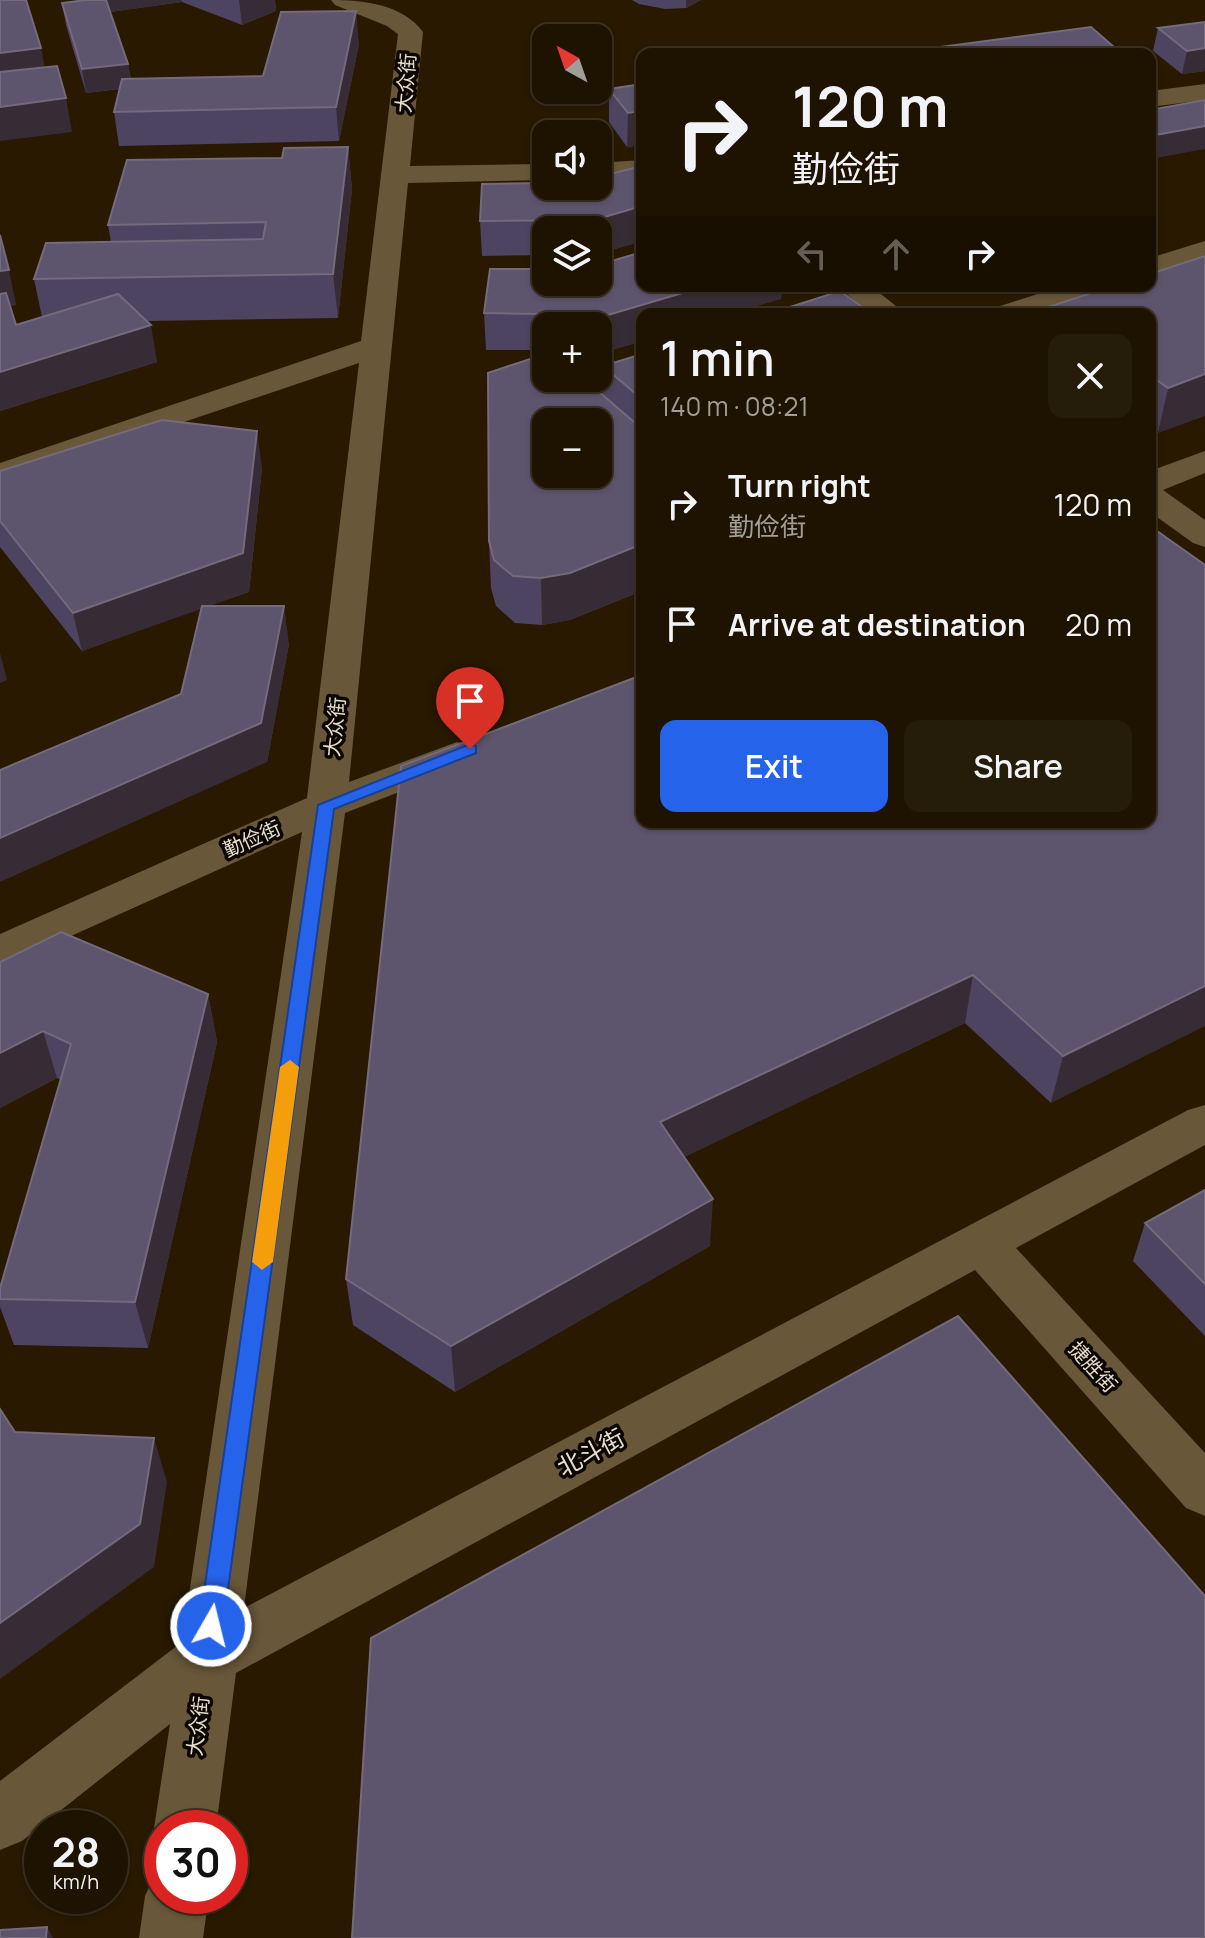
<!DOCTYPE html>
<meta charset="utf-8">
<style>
body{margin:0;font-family:Manrope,"Noto Sans SC",sans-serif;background:#261c0a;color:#f1f3f6;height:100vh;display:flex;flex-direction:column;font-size:30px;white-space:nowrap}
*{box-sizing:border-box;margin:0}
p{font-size:26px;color:#a19e99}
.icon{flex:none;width:44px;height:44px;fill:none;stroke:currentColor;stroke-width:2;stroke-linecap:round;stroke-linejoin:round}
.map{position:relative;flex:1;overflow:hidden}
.drawer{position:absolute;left:636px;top:308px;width:520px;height:520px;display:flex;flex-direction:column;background:#1e1300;border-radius:16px;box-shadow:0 2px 6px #0004,0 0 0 2px #3c3222}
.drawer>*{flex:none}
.hud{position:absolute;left:636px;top:48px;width:520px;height:244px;border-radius:16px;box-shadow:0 2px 6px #0004,0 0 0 2px #3c3222;background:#1e1300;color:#f1f3f6;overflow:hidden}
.needle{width:52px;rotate:320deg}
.controls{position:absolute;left:532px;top:24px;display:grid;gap:16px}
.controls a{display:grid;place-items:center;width:80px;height:80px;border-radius:16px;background:#1e1300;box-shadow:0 2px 6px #0004,0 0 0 2px #3c3222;font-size:40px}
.speed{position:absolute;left:24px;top:1810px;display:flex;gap:16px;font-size:40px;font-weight:700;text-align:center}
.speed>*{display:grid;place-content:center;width:104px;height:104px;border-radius:50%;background:#1e1300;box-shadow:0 2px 6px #0004,0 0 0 2px #3c3222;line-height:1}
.speed small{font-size:20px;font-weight:400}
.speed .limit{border:12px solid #d22;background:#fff;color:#111}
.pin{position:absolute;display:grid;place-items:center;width:68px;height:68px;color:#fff;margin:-82px -34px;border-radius:50% 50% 50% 0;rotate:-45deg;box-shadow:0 0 8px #0007}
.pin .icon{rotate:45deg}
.me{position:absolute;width:88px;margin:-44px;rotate:8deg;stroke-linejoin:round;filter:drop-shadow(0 0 6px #0008)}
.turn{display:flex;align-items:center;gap:28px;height:168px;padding:0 24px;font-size:36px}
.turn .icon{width:104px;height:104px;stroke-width:2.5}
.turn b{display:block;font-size:56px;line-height:68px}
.lanes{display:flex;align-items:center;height:76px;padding:0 24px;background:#0003;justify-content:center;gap:40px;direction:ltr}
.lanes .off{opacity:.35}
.round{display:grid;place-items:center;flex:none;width:84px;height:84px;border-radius:16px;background:#261c0a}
.head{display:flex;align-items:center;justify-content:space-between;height:136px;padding:0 24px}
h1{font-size:48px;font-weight:600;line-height:60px}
.action{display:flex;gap:16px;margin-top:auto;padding:16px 24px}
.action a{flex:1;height:92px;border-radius:16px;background:#2563eb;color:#fff;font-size:32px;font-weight:600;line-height:92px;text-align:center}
.action a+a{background:#261c0a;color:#f1f3f6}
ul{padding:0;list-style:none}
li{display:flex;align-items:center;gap:24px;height:120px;padding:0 24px}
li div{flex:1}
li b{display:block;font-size:30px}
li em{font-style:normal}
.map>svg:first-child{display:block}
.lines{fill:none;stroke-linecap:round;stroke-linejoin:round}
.minor{fill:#685739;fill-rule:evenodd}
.wall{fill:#4d4461}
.shaded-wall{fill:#372c35}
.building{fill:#5d546d;stroke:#736a7c;stroke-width:2;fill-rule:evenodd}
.route{fill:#2563eb;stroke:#184099;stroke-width:2}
.slow{fill:#f59e0b}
.labels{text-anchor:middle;stroke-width:7;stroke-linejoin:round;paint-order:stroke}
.street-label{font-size:20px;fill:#e8decd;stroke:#0c0600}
.near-street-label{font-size:24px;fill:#e8decd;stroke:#0c0600}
</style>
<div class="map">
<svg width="1205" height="1938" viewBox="0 0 1205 1938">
<rect width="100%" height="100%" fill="#281900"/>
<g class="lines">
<g class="minor">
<path d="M 331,0 C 362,0 403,4 423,32 L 410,166 L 546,164 L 546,180 L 408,183 L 349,782 L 457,742 L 471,746 L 477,755 L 471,764 L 345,813 L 244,1608 L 1188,1110 L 1205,1105 L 1205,1145 L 1016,1248 L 1205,1453 L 1205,1516 L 1186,1508 L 975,1270 L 236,1673 L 216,1828 L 162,1828 L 162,1847 L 154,1828 L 170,1724 L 22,1841 L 0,1850 L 0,1781 L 182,1642 L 302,832 L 0,968 L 0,934 L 307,798 L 359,363 L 0,484 L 0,463 L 361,341 L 398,34 L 387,26 L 335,5 Z"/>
<polygon points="1205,84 1205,100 1150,107 1150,91"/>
<polygon points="642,160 642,176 598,179 598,163"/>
<polygon points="1205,241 1205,260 1150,277 1150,258"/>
<polygon points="837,286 871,286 906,314 871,314"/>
<polygon points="1062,286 1107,286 1103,292 1036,314 990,314 994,308"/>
<polygon points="1205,451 1205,473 1163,490 1205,520 1205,547 1193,543 1150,512 1150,471"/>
<polygon points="162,1871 162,1896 209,1896 203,1938 139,1938 145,1896 155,1874"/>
</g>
</g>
<g class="wall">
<polygon points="86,0 275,0 276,11 242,25 182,2 110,12 128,64 131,79 263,76 359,44 339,141 119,146 114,112 120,89 86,93 66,25 62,3"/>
<polygon points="632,0 701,0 686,8 665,9 639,4"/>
<polygon points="1205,22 1205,71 1182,74 1153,51 1158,28"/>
<polygon points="642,84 642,145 627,147 609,122 609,89"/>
<polygon points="348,147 352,189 338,318 147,321 157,362 0,411 0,235 16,305 10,306 16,325 42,317 34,279 111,242 108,225 282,158"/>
<polygon points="642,166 642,241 598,254 598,230 546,230 546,255 482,256 480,221 598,186"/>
<polygon points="1205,256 1158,433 1150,427 1150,314 1046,314 1048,307"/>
<polygon points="642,286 782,286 781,299 642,314 642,341 608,351 598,351 598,326 546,326 546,350 486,350 484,313"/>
<polygon points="642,354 642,591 570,620 542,625 515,623 496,606 491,588 489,541 603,395 603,366"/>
<polygon points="262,468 249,592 208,606 289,644 267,762 181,694 201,608 82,651 0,547 0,471"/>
<polygon points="1205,565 1051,1103 965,1023 684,1157 710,1246 455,1392 353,1325 346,1279"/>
<polygon points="0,962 208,994 217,1042 148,1348 14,1345 0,1307 0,1288 61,1080 57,1078 0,1108"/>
<polygon points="1205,1190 1205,1336 1133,1261 1145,1223"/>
</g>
<g class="shaded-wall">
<polygon points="100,0 181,0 182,2 102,13"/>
<polygon points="239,0 275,0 276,11 242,25"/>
<polygon points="686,0 701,0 686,8"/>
<polygon points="356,11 359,44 339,141 336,107"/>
<polygon points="1114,47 1113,54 1064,54"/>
<polygon points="41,48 47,80 0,86 0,53"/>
<polygon points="1205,48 1205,71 1182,74 1187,51"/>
<polygon points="128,64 132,87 86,93 82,69"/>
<polygon points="66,98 72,132 0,141 0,107"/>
<polygon points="642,111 642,145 627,147 628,113"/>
<polygon points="1205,126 1205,149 1150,159 1150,136"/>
<polygon points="348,147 352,189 338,318 333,274"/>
<polygon points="642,206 642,241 598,254 598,230 594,230 594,220"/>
<polygon points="9,270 16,305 0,308 0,271"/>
<polygon points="706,286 782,286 781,299 730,314 642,314 642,341 608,351 608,315"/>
<polygon points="151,325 157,362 0,411 0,372"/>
<polygon points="1205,374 1205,416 1158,433 1168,388"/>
<polygon points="257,431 262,468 249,592 82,651 73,613"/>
<polygon points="642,544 642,591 570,620 542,625 541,578"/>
<polygon points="284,606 289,644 267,762 0,882 0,838 261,723"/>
<polygon points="0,653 7,680 0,683"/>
<polygon points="973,975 965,1023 659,1169 660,1122"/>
<polygon points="1205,986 1205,1026 1051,1103 1063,1056"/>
<polygon points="208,994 217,1042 148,1348 135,1302"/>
<polygon points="43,1031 57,1078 0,1108 0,1053"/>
<polygon points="713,1199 710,1246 455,1392 451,1346"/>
<polygon points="154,1438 167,1482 154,1567 0,1679 0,1623"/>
<polygon points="47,1927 53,1938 46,1938"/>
</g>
<g class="building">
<polygon points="0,0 26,0 41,48 0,53"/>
<polygon points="86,0 106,0 128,64 82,69 62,3"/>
<polygon points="356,11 336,107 114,112 122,79 263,76 281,12"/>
<polygon points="1205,22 1205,48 1187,51 1158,28"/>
<polygon points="1091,27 1114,47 1064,54 896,54 895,53"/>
<polygon points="57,66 66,98 0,107 0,72"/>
<polygon points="642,84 642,111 628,113 609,89"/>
<polygon points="1205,100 1205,126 1150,136 1150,110"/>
<polygon points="348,147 333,274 34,279 46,243 263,239 266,222 108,225 127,160 282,158 284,148"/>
<polygon points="642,166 642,206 594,220 480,221 482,184 546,183 546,186 598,186 598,177"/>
<polygon points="0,235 9,270 0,271"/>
<polygon points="642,252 642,286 706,286 608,315 484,313 490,269 546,269 546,282 598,282 598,265"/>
<polygon points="1205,256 1205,374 1168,388 1150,375 1150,314 1057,314 1048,307 1113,286 1150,286 1150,274"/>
<polygon points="840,291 872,314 768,314"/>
<polygon points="6,293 16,325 118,294 151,325 0,372 0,294"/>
<polygon points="642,354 642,399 603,366"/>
<path d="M 536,357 L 546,360 L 546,378 L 583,378 L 642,429 L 642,544 L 570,573 L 541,578 L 513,576 L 494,560 L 489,541 L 488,373 ZM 546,422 L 598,422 L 598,474 L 546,474 Z"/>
<polygon points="162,420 257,431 243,553 73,613 0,521 0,471"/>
<polygon points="1150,526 1205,565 1205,986 1063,1056 973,975 660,1122 713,1199 451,1346 346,1279 401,766 642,675 642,822 1150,822"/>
<polygon points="202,606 284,606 261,723 0,838 0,770 181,694"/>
<polygon points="61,932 208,994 135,1302 0,1299 0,1288 71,1044 43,1031 0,1053 0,962"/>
<polygon points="1205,1190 1205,1284 1145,1223"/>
<polygon points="958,1316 1205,1596 1205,1938 352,1938 371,1638"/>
<polygon points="0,1409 15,1432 154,1438 140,1524 0,1623"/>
<polygon points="47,1927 46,1938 0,1938 0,1930"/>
</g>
<polygon class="route" points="470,744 476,746 476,753 334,809 223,1626 219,1634 211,1637 203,1634 199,1626 318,805"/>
<polygon class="slow" points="290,1060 299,1067 273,1262 262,1270 252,1262 280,1067"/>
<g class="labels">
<g class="street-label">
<text transform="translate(406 83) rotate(-85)" y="7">大众街</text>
<text transform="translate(335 727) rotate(-84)" y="7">大众街</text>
<text transform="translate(252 839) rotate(-24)" y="7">勤俭街</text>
<text transform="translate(1093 1367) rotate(48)" y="7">捷胜街</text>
<text transform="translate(198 1726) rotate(-83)" y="7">大众街</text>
</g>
<g class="near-street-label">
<text transform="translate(591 1453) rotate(-28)" y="8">北斗街</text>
</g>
</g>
</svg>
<div class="controls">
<a><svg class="needle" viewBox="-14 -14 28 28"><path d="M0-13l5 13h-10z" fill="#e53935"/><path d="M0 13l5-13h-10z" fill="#a19e99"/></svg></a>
<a><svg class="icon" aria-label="sound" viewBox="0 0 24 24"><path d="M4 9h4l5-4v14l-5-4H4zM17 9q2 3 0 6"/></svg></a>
<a><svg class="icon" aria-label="layers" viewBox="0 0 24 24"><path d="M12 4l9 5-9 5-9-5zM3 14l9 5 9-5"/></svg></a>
<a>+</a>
<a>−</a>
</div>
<div class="speed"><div>28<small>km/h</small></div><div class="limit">30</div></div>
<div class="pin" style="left:470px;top:749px;background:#d93025"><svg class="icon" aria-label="arrive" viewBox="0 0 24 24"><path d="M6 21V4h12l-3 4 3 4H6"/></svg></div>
<svg class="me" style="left:211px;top:1626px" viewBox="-20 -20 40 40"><circle r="17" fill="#2563eb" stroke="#fff" stroke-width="3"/><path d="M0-11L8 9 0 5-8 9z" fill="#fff"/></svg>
<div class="hud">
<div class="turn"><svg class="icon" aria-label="right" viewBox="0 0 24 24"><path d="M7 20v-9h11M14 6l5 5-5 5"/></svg><div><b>120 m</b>勤俭街</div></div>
<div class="lanes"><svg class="icon off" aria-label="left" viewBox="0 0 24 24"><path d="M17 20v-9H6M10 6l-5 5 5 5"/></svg><svg class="icon off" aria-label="ahead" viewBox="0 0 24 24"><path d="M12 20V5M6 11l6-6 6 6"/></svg><svg class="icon" aria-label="right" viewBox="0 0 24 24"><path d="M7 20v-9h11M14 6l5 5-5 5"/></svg></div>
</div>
<section class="drawer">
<div class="head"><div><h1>1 min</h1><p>140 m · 08:21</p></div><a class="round"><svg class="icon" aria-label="close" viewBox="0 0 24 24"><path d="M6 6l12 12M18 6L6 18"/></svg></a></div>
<ul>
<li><svg class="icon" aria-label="right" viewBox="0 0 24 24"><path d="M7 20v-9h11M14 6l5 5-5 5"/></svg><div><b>Turn right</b><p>勤俭街</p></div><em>120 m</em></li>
<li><svg class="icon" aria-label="arrive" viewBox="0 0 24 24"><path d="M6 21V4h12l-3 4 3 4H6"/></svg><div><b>Arrive at destination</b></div><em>20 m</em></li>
</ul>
<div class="action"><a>Exit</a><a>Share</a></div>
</section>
</div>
